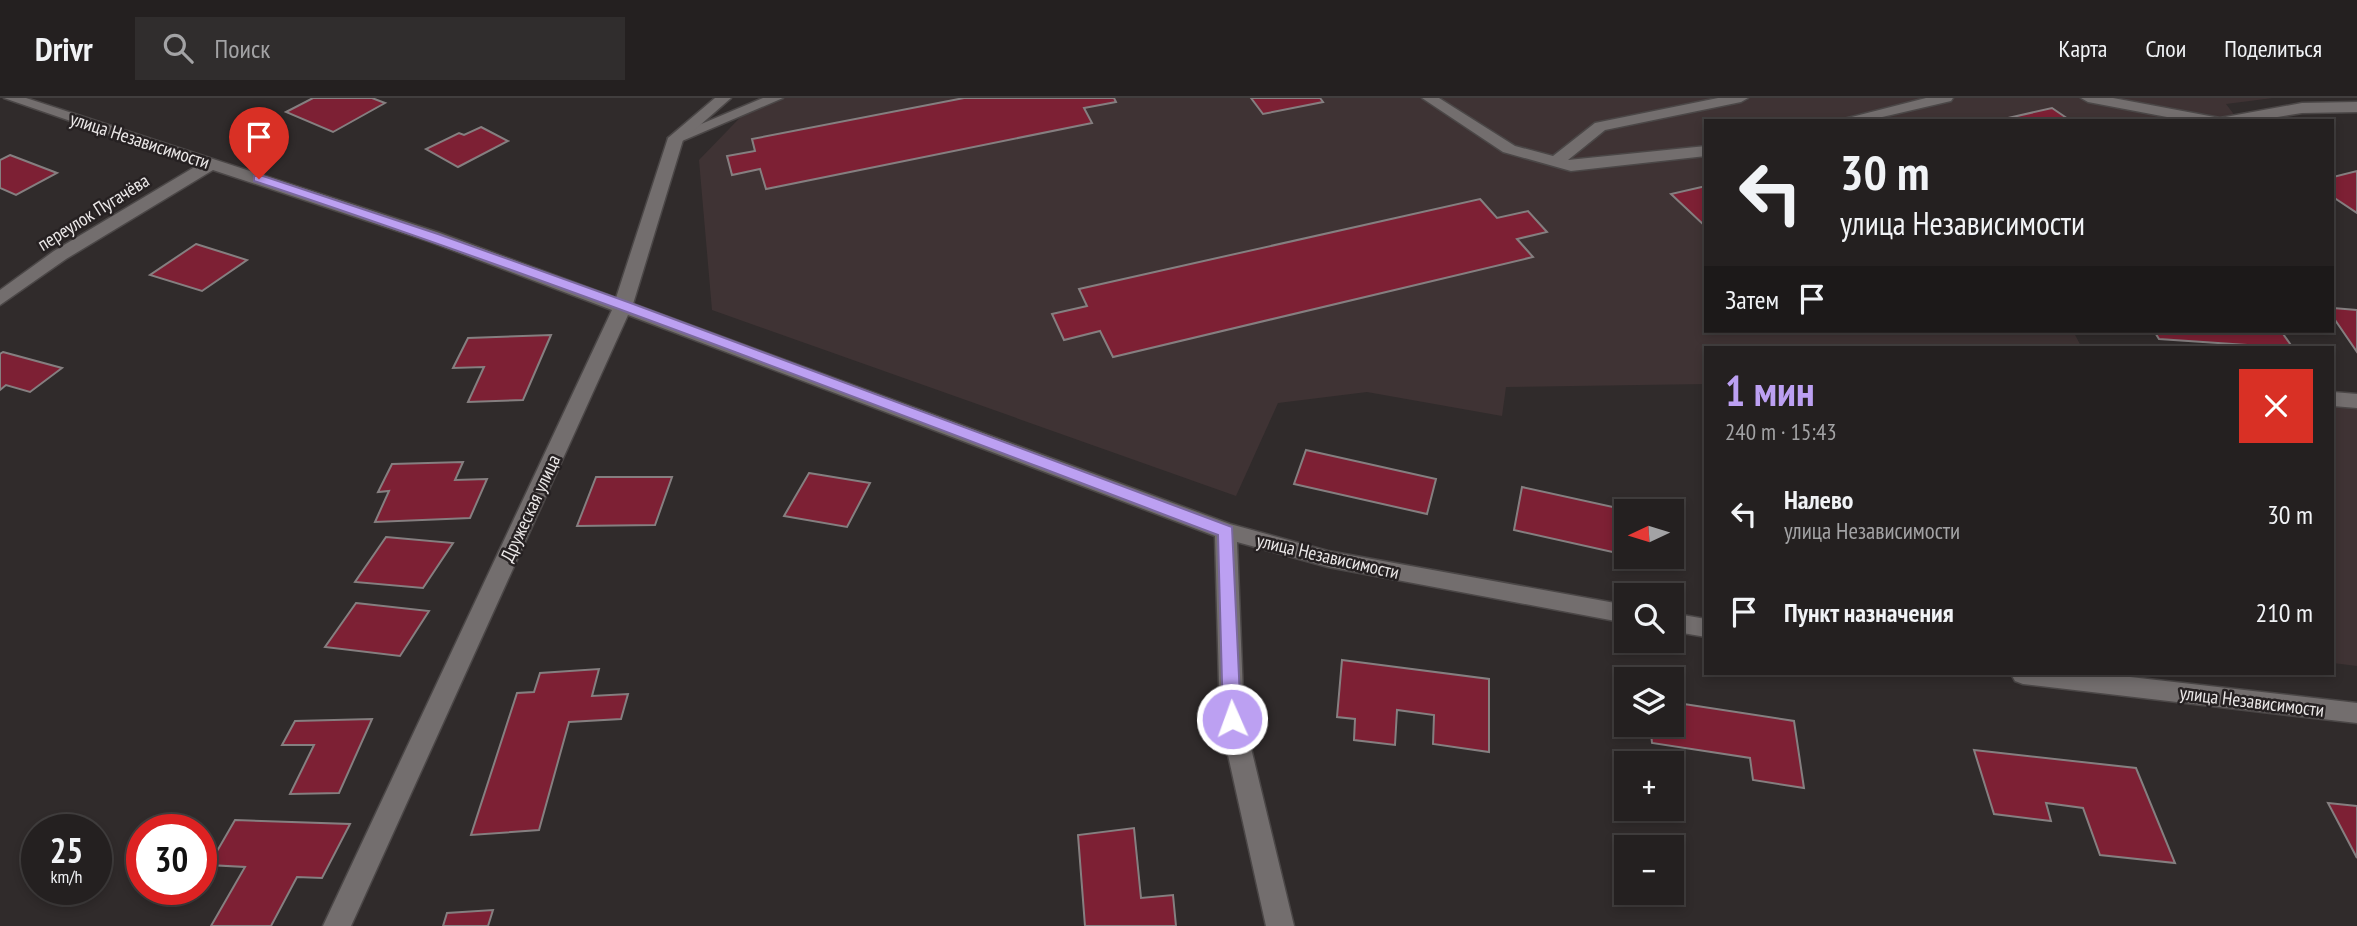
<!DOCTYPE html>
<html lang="ru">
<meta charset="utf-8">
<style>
body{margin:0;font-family:"PT Sans Narrow",sans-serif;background:#302d2d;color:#f1f3f6;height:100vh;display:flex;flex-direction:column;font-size:26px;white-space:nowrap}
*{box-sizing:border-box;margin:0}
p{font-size:23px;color:#a3a3a5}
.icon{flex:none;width:38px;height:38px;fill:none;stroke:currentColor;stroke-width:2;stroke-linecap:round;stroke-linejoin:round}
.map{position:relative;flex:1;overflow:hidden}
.side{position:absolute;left:1704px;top:248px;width:630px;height:329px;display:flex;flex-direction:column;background:#242020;border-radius:0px;box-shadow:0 4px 10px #0003,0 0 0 2px #413e3e}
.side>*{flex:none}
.guide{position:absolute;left:1704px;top:21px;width:630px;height:214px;border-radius:0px;box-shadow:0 4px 10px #0003,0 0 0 2px #413e3e;background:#242020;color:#f1f3f6;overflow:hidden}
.needle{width:46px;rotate:266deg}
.tools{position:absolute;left:1614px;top:401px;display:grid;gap:14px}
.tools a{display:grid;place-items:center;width:70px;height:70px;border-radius:0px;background:#242020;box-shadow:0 4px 10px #0003,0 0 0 2px #413e3e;font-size:35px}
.speed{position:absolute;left:21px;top:716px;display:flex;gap:14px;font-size:35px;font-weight:700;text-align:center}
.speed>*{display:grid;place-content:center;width:91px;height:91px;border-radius:50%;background:#242020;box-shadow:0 4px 10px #0003,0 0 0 2px #413e3e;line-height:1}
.speed small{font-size:18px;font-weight:400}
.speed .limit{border:10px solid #d22;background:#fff;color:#111}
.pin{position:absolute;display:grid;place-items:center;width:60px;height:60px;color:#fff;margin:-72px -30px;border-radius:50% 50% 50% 0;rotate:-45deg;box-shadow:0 0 7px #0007}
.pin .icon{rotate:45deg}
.me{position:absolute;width:77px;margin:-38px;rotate:358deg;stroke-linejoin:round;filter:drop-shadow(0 0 5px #0008)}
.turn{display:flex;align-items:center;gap:24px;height:147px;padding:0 21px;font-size:32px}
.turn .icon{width:91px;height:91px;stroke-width:2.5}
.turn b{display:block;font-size:49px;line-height:60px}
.then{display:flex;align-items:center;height:66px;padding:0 21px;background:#0003;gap:14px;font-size:26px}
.round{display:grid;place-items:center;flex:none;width:74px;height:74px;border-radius:0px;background:#302d2d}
.head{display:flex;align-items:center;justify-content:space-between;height:119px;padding:0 21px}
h1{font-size:42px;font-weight:600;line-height:52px;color:#bca0f2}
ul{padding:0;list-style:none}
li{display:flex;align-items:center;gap:21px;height:98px;padding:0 21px}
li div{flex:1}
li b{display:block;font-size:26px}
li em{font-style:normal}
header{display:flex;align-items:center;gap:42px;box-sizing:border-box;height:98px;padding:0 35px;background:#242020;border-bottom:2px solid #413e3e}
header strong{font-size:33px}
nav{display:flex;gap:38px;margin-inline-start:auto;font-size:24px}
.search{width:490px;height:63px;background:#302d2d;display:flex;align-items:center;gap:18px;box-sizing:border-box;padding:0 24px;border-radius:0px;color:#a3a3a5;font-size:26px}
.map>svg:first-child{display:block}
.built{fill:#3f3334}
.building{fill:#7d2034;stroke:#857f80;stroke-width:2}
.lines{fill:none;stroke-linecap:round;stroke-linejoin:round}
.service-casing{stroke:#4b4747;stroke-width:3}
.minor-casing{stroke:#4b4747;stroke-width:3}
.service{fill:#736e6e;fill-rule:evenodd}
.minor{fill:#736e6e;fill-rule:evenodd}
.route{fill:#bca0f2;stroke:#7a689d;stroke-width:2}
.labels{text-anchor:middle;stroke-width:5;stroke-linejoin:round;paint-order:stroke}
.street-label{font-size:19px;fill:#ebe8e8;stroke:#262122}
</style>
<header>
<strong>Drivr</strong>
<div class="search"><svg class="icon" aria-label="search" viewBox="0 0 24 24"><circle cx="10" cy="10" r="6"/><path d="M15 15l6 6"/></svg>Поиск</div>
<nav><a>Карта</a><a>Слои</a><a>Поделиться</a></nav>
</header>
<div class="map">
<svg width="2357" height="828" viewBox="0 0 2357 828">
<rect width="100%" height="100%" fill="#302b2b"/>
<g class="built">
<polygon points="759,0 2273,0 2226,6 2239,23 1706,23 1706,233 2073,233 2082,250 1706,250 1706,286 1506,289 1502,318 1367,294 1278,305 1236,398 712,212 699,62"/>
<polygon points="2333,294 2357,296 2357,568 2333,565"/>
</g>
<g class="building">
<polygon points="313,0 372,0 385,5 333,34 286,14"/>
<polygon points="964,0 1114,0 1116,4 1084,10 1092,25 766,91 760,71 732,77 727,58 755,53 752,41"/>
<polygon points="1251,0 1320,0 1323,4 1263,16"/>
<polygon points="2052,10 2071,23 1995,23"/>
<polygon points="481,29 508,43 458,69 426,51 459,35 464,37"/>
<polygon points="10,57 57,75 16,97 0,90 0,62"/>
<polygon points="2357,73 2357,115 2333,99 2333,79"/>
<polygon points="1706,88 1706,129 1671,96"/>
<polygon points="1480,101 1497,120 1528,113 1547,134 1517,141 1533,159 1113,259 1100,233 1064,242 1052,216 1087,208 1079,191"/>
<polygon points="196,146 247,162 202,193 150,177"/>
<polygon points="2333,210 2357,212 2357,254 2333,219"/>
<polygon points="2154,233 2281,233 2293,250 2159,241"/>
<polygon points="551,237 523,302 468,304 484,269 453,270 468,240"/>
<polygon points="3,254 62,270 30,294 6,287 0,292 0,256"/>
<polygon points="1306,352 1436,381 1427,416 1294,386"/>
<polygon points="463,364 455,382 487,381 470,420 375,424 389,393 378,394 392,366"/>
<polygon points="809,375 870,385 847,429 784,418"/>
<polygon points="596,379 672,379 655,427 577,428"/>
<polygon points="1522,389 1631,413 1626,413 1626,457 1514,432"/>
<polygon points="1671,422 1677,423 1673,468 1632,458 1671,458"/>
<polygon points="386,439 453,445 423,490 355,484"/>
<polygon points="356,505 429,513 400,558 325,549"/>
<polygon points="1342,562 1489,581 1489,654 1433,646 1434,617 1397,612 1395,647 1354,642 1355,621 1337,619"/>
<polygon points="599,571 592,598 628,596 621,621 569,624 539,732 471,737 517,595 534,594 540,575"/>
<polygon points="1671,604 1794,623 1804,690 1753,682 1750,660 1652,645 1650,626 1671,626"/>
<polygon points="372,621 339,695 290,696 314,647 282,647 295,623"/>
<polygon points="1974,652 2136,670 2175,765 2100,757 2083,710 2046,705 2051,723 1994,716"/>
<polygon points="2328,705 2357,708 2357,760"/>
<polygon points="235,722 350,726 322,780 297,779 271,828 211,828 245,769 209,767"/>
<polygon points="1134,730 1141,800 1173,797 1176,828 1085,828 1078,737"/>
<polygon points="493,812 488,828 443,828 447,815"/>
</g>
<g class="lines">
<g class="service-casing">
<g id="service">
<polygon points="763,0 783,0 682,43 670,43 668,40"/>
<polygon points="1422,0 1439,0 1515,48 1553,58 1595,25 1718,0 1748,0 1741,4 1605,32 1568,62 1706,48 1706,58 1571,73 1503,54"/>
<polygon points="1926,0 1953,0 1951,3 1865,23 1836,23"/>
<polygon points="2081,0 2113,0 2220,20 2302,5 2357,4 2357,14 2302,15 2253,23 2188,23 2088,4"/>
</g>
</g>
<g class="minor-casing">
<g id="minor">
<polygon points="4,0 26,0 440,135 616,200 668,40 715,0 731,0 683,42 633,206 1230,426 1328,453 1626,507 1626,525 1328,469 1237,444 1244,621 1294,828 1266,828 1220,621 1215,438 628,217 351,828 323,828 612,212 428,143 213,72 66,161 0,207 0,192 54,153 198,67"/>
<polygon points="2333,294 2357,296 2357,310 2333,308"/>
<polygon points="1671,515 1706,521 1706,539 1671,533"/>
<polygon points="2011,576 2104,576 2357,605 2357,625 2023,586 2015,583"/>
</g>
</g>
<use href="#service" class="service"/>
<use href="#minor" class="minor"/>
</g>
<path class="route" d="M 254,78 L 263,78 L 438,136 L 628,204 L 1232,429 L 1241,621 L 1239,626 L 1232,629 L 1223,621 L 1218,437 C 898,316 579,191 254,83 Z"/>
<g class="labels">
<g class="street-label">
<text transform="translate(140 42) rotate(18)" y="7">улица Независимости</text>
<text transform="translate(93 114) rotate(-32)" y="7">переулок Пугачёва</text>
<text transform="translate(530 410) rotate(-65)" y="7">Дружеская улица</text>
<text transform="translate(1328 458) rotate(13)" y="7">улица Независимости</text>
<text transform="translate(2252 603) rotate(7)" y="7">улица Независимости</text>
</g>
</g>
</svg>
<div class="tools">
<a><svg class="needle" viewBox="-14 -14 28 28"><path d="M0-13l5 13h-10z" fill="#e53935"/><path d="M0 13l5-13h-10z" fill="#a3a3a5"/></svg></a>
<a><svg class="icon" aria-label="search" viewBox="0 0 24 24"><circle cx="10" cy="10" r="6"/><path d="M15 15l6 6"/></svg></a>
<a><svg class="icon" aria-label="layers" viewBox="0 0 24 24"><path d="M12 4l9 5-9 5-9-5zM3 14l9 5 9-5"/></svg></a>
<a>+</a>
<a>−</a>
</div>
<div class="speed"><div>25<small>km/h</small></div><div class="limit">30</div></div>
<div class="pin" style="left:259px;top:81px;background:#d93025"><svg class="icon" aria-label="arrive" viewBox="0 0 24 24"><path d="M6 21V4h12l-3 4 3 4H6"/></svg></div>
<svg class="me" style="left:1232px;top:621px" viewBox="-20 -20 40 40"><circle r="17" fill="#bca0f2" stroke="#fff" stroke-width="3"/><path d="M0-11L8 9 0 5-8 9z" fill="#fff"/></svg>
<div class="guide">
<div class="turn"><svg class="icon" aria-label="left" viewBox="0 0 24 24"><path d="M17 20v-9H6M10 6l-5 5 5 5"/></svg><div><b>30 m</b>улица Независимости</div></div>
<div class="then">Затем<svg class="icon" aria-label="arrive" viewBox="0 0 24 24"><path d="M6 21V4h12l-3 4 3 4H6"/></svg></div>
</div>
<section class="side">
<div class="head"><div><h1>1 мин</h1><p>240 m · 15:43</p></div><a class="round" style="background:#d93025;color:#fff"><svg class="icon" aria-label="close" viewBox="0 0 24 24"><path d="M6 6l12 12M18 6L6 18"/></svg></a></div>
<ul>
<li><svg class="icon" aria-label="left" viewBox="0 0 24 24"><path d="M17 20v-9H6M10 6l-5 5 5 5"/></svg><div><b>Налево</b><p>улица Независимости</p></div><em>30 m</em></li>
<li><svg class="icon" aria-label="arrive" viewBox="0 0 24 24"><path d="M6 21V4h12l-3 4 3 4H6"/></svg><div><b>Пункт назначения</b></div><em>210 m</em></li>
</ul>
</section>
</div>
